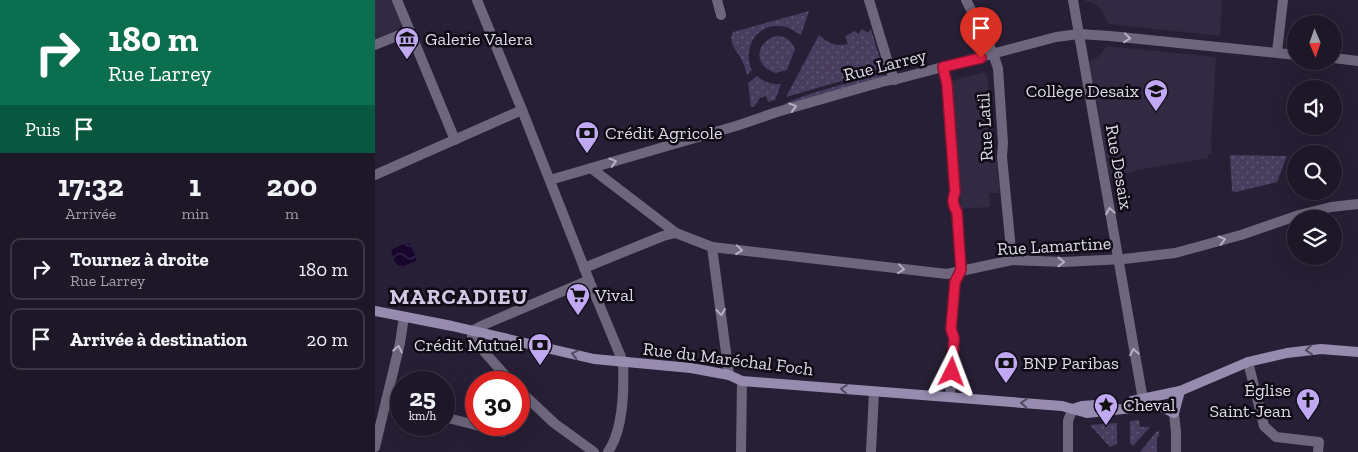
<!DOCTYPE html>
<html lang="fr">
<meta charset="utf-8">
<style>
body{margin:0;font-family:"Zilla Slab",serif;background:#252030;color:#f1f3f6;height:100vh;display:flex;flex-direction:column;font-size:19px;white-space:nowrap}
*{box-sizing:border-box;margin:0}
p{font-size:16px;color:#a09fa8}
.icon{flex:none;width:28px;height:28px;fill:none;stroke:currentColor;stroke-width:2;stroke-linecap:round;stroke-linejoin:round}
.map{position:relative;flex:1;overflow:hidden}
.details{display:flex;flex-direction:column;background:#1d1728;width:375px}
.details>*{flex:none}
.hud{background:#0b6e4f;color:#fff;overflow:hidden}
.needle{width:32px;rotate:178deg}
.tools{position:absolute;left:912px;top:15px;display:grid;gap:10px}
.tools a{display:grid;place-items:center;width:55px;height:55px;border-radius:50%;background:#1d1728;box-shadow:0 5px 20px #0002,0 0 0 1px #3b3645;font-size:25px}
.speed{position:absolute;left:15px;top:371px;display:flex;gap:10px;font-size:25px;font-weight:700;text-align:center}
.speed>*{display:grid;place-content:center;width:65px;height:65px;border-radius:50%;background:#1d1728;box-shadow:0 5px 20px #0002,0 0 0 1px #3b3645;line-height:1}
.speed small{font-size:12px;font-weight:400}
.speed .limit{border:8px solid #d22;background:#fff;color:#111}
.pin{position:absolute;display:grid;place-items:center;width:42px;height:42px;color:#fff;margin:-51px -21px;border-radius:50% 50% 50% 0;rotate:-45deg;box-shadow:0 0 5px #0007}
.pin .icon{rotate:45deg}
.me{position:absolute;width:55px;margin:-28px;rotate:3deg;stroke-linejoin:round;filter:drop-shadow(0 0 4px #0008)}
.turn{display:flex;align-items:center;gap:18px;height:105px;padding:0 25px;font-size:22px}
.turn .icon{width:65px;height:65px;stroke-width:2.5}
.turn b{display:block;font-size:35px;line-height:42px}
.then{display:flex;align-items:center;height:48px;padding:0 25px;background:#0003;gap:10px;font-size:19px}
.eta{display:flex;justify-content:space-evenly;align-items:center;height:85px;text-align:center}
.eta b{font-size:30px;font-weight:700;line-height:35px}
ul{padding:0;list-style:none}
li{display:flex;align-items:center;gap:15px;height:62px;margin:0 10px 8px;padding:0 15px;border:2px solid #3b3645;border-radius:10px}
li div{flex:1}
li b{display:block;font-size:19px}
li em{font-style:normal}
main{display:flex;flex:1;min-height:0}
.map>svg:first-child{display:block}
.built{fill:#322943}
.grass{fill:url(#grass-dots)}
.water{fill:url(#water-waves)}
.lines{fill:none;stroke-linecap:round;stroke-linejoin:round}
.pedestrian{stroke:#6d667c;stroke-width:10}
.minor{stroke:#6d667c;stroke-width:10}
.tertiary{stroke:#6d667c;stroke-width:10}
.secondary{stroke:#978caf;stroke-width:10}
.oneway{stroke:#b6b1c2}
.oneway2{stroke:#524c62}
.route-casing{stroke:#92132f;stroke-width:12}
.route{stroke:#e11d48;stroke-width:9}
.labels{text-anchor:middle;stroke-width:5;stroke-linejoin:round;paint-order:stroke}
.poi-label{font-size:18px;fill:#dedae8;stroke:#0e0b15;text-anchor:start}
.street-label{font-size:18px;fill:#dedae8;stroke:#0e0b15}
.district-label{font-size:22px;font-weight:bold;letter-spacing:1px;fill:#cfc7e3;stroke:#0e0b15}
</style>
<main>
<section class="details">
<div class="hud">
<div class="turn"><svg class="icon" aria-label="right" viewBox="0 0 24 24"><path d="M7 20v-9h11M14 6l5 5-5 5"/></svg><div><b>180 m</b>Rue Larrey</div></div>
<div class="then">Puis<svg class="icon" aria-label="arrive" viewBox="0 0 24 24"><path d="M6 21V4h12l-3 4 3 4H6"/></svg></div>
</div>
<div class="eta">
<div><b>17:32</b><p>Arrivée</p></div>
<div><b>1</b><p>min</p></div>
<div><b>200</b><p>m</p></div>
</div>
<ul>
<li><svg class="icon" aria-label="right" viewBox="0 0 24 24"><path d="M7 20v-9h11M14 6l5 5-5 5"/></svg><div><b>Tournez à droite</b><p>Rue Larrey</p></div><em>180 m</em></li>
<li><svg class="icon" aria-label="arrive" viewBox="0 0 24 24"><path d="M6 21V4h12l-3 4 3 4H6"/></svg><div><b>Arrivée à destination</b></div><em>20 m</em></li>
</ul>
</section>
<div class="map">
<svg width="983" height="452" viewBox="0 0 983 452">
<defs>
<pattern id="grass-dots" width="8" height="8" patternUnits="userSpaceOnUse" patternTransform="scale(1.25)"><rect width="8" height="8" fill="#483c5f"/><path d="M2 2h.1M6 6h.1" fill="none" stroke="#625876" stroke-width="1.8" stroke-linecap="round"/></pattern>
<pattern id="water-waves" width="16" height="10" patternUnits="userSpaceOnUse" patternTransform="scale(1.25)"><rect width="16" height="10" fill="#17052e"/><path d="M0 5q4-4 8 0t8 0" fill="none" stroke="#38294c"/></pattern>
</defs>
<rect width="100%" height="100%" fill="#271f35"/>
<g class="built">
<polygon points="0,0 18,0 27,24 21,31 0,39"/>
<polygon points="708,0 847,0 845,36 734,24 727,10 720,4"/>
<polygon points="732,46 841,57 836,143 837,154 833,155 834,158 763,170 735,178 714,62 724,56"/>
<polygon points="609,72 612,74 625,193 614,193 615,207 586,209 576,81"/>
</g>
<g class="grass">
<path d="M 434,11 L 426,35 C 419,31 413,26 404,26 C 380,24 367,51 377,70 L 372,75 C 371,71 370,66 368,63 C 364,52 352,44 358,32 Z"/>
<path d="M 487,29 L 493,33 L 496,29 L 508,69 L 411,97 L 444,35 C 453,43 461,47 473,44 L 470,36 L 480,31 L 483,34 Z"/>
<path d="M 401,36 C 411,36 416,40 420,49 L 412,70 L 400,73 C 379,66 379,43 401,36 Z"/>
<path d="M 509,73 L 507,79 L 405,108 C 410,98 493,78 509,73 Z"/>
<path d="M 382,76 C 389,82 397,85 406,84 L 400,100 L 393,102 L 391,96 L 385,98 L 379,107 L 376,107 L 373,83 Z"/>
<polygon points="855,155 912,156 902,182 861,192 857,191"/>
<polygon points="764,420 765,427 775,427 758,446 755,443 755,421"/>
<polygon points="742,423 742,444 735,447 715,425"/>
<polygon points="784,431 784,436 782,437 782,452 765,452 781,432"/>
</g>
<path class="water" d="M 31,243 L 35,244 C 37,250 42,255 41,261 L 25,268 L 19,260 L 16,250 Z"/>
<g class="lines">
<g class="pedestrian">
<polyline points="873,362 889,426 901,437 944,442 943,452"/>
<polyline points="11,401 26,405"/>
<polyline points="69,417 128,432 130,425"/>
</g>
<g class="minor">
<polyline points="22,0 80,140"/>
<polyline points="342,0 346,15"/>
<polyline points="494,0 515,69 520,80"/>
<polyline points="591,0 617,51 623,68 628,143 627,157 637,260"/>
<polyline points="698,0 768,400"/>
<polyline points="0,45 34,31"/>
<polyline points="902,52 908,0"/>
<path d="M 568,67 L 572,84 L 580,192 C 577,199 578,206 582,212 L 586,270 L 580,282 L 576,329 L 579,338 L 575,397"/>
<polyline points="216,168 301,233 337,247 572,274 637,260 688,262 749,259 800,253 866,235 924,215 956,207 983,204"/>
<polyline points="0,175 147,110"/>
<polyline points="337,247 354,375"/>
<polyline points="209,268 288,236 301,233"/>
<polyline points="97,331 97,338 136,382"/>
<polyline points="144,390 179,423 219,452"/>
<polyline points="0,447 25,343 29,317"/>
<polyline points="366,452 367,381"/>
<polyline points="496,452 499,392"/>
<polyline points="693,452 693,421 697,410"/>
</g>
<g class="tertiary">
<path d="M 102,0 L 147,110 L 214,280 L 248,362 C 249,389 249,429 233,452"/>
<polyline points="959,58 983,61"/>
<polyline points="175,180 361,126 402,112 510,81 526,78 681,37 704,34 735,36 921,55"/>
<polyline points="97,331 106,326 214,280"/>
<polyline points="799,413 801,432 801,452"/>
</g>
<g class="secondary">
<polyline points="0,311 77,326 219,359 316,368 354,375 367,381 687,406 712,413 783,405 799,413 805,391"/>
<polyline points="757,401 805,391 873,362 912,353 946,349 983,352"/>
<polyline points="698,409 707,406 735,404"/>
</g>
</g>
<defs><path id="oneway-chevron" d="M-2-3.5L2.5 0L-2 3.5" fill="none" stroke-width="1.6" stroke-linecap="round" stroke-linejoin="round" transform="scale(1.25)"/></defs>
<g class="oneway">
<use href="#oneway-chevron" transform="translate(752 38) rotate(6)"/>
<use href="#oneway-chevron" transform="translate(418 107) rotate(-16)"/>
<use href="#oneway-chevron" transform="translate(238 162) rotate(-16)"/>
<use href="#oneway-chevron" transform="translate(735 211) rotate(-100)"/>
<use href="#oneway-chevron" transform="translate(847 240) rotate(-15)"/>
<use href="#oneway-chevron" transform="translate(364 250) rotate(6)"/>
<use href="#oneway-chevron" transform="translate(686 262)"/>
<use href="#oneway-chevron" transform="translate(526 269) rotate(7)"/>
<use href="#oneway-chevron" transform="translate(346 312) rotate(83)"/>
<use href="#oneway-chevron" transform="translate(23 349) rotate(-79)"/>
<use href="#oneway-chevron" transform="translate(759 352) rotate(-100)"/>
</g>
<g class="oneway2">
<use href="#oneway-chevron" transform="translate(934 350) rotate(174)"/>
<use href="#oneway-chevron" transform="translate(200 354) rotate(-167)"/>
<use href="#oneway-chevron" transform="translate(469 389) rotate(-175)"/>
<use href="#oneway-chevron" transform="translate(649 403) rotate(-175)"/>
</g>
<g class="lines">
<g class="route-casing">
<path id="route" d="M 577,372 L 579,338 L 576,329 L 580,282 L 586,270 L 582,212 C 578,206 577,199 580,192 L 572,84 L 568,67 L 606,58"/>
</g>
<use href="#route" class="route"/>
</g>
<defs>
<g id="museum-pin" transform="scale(1.25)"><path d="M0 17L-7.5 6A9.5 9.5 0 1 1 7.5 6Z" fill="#c1a8f3" stroke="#0e0b15"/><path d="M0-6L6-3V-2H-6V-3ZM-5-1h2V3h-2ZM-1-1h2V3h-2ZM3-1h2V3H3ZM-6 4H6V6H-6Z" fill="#111"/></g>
<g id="school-pin" transform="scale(1.25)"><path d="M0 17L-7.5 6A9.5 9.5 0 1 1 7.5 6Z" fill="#c1a8f3" stroke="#0e0b15"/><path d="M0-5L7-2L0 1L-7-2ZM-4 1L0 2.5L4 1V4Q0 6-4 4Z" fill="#111"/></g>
<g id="bank-pin" transform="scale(1.25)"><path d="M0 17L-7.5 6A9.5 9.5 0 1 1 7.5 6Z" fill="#c1a8f3" stroke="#0e0b15"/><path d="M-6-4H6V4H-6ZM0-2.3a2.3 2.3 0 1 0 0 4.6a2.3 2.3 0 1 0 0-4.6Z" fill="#111"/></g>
<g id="supermarket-pin" transform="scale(1.25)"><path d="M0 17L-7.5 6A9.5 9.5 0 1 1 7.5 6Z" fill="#c1a8f3" stroke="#0e0b15"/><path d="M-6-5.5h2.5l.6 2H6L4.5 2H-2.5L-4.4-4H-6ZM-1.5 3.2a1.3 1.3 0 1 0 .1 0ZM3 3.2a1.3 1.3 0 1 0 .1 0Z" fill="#111"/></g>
<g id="church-pin" transform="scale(1.25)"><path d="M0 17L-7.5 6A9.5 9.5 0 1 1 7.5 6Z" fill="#c1a8f3" stroke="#0e0b15"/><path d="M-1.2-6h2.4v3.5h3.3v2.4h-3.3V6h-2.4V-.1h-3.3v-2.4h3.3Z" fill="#111"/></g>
<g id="sight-pin" transform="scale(1.25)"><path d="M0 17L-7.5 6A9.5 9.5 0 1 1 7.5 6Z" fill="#c1a8f3" stroke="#0e0b15"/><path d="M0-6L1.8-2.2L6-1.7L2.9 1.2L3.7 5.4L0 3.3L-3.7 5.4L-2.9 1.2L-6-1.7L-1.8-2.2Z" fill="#111"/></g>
</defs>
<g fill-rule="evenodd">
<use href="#museum-pin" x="32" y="39"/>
<use href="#school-pin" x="781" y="91"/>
<use href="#bank-pin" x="212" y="133"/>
<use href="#supermarket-pin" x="203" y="295"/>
<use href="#bank-pin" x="165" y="345"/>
<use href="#bank-pin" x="631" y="363"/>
<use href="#church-pin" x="933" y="400"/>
<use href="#sight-pin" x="731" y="405"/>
</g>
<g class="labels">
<g class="poi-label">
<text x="50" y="45">Galerie Valera</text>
<text x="764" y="97" text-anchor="end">Collège Desaix</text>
<text x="230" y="139">Crédit Agricole</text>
<text x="220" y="301">Vival</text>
<text x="148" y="351" text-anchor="end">Crédit Mutuel</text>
<text x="648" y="369">BNP Paribas</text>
<text x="916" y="396" text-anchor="end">Église<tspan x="916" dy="21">Saint-Jean</tspan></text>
<text x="748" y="411">Cheval</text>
</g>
<g class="street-label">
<text transform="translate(510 65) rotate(-14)" y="6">Rue Larrey</text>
<text transform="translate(610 127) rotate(-93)" y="6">Rue Latil</text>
<text transform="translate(744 167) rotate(80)" y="6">Rue Desaix</text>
<text transform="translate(679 246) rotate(-3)" y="6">Rue Lamartine</text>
<text transform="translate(353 359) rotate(7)" y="6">Rue du Maréchal Foch</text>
</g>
<g class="district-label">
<text x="84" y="304">MARCADIEU</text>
</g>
</g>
</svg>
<div class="tools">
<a><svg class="needle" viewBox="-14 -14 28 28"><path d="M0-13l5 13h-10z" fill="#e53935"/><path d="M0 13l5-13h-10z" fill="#a09fa8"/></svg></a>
<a><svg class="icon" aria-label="sound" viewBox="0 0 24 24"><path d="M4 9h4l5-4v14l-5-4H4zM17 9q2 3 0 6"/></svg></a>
<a><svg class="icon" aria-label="search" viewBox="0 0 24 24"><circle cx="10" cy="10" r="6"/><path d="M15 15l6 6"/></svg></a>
<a><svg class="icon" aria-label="layers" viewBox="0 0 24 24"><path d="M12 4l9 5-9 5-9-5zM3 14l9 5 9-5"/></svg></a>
</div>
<div class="speed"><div>25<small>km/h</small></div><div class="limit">30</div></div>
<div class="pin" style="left:606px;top:58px;background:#d93025"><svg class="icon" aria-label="arrive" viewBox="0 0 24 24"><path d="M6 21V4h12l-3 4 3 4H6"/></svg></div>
<svg class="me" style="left:577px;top:372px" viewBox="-20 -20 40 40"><path d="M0-17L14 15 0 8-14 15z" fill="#e11d48" stroke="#fff" stroke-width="4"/></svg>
</div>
</main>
